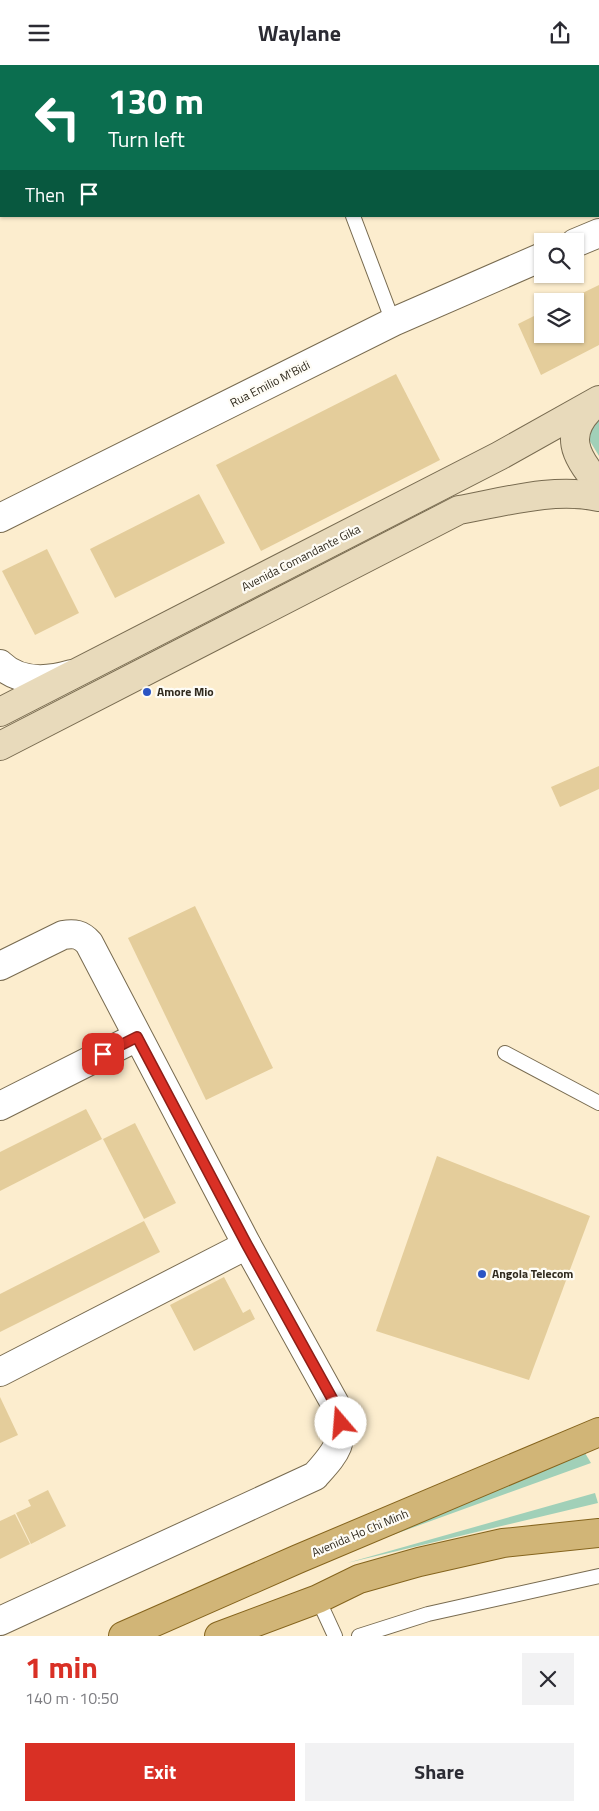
<!DOCTYPE html>
<meta charset="utf-8">
<style>
body{margin:0;font-family:"Titillium Web",sans-serif;background:#f2f2f3;color:#2b2b33;height:100vh;display:flex;flex-direction:column;font-size:19px;white-space:nowrap}
*{box-sizing:border-box;margin:0}
p{font-size:16px;color:#7c7c81}
.icon{flex:none;width:28px;height:28px;fill:none;stroke:currentColor;stroke-width:2;stroke-linecap:round;stroke-linejoin:round}
.map{position:relative;height:1571px;overflow:hidden}
.side{display:flex;flex-direction:column;background:#fff;flex:1}
.side>*{flex:none}
.hud{position:absolute;left:0px;top:0px;width:600px;height:152px;box-shadow:0 1px 4px #0004;background:#0b6e4f;color:#fff;overflow:hidden}
.tools{position:absolute;left:534px;top:168px;display:grid;gap:10px}
.tools a{display:grid;place-items:center;width:50px;height:50px;border-radius:0px;background:#fff;box-shadow:0 1px 4px #0004;font-size:25px}
.pin{position:absolute;display:grid;place-items:center;width:42px;height:42px;color:#fff;margin:-21px;border-radius:10px;box-shadow:0 2px 8px #0006}
.me{position:absolute;width:55px;margin:-28px;rotate:342deg;stroke-linejoin:round;filter:drop-shadow(0 0 4px #0008)}
.turn{display:flex;align-items:center;gap:18px;height:105px;padding:0 25px;font-size:22px}
.turn .icon{width:65px;height:65px;stroke-width:2.5}
.turn b{display:block;font-size:35px;line-height:42px}
.then{display:flex;align-items:center;height:48px;padding:0 25px;background:#0003;gap:10px;font-size:19px}
.round{display:grid;place-items:center;flex:none;width:52px;height:52px;border-radius:0px;background:#f2f2f3}
.head{display:flex;align-items:center;justify-content:space-between;height:85px;padding:0 25px}
h1{font-size:30px;font-weight:700;line-height:38px;color:#d93025}
.primary-button{display:flex;gap:10px;margin-top:auto;padding:10px 25px}
.primary-button a{flex:1;height:58px;border-radius:0px;background:#d93025;color:#fff;font-size:20px;font-weight:700;line-height:58px;text-align:center}
.primary-button a+a{background:#f2f2f3;color:#2b2b33}
header{display:flex;justify-content:space-between;align-items:center;height:65px;padding:0 25px;background:#fff;font-size:22px;font-weight:700}
.map>svg:first-child{display:block}
.green{fill:#a1d0b8}
.building{fill:#e4cd9b}
.lines{fill:none;stroke-linecap:round;stroke-linejoin:round}
.lane-casing{stroke:#786b50;stroke-width:16}
.street-casing{stroke:#786b50;stroke-width:30}
.secondary-casing{stroke:#786b50;stroke-width:30}
.primary-casing{stroke:#85641d;stroke-width:30}
.lane{stroke:#fff;stroke-width:14}
.street{stroke:#fff;stroke-width:28}
.secondary{stroke:#e8dabb;stroke-width:28}
.primary{stroke:#d1b577;stroke-width:28}
.route-casing{stroke:#8d1f18;stroke-width:12}
.route{stroke:#d93025;stroke-width:9}
.poi-dot{fill:#2b54c3;stroke:#fefcf5;stroke-width:2}
.labels{text-anchor:middle;stroke-width:4.5;stroke-linejoin:round;paint-order:stroke}
.street-label{font-size:12px;fill:#302a1e;stroke:#fefcf5}
.poi-label{font-size:12px;font-weight:bold;fill:#302a1e;stroke:#fefcf5;text-anchor:start}
</style>
<header><svg class="icon" aria-label="menu" viewBox="0 0 24 24"><path d="M4 6h16M4 12h16M4 18h16"/></svg>Waylane<svg class="icon" aria-label="share" viewBox="0 0 24 24"><path d="M12 15V3M7 8l5-5 5 5M5 13v7h14v-7"/></svg></header>
<div class="map">
<svg width="599" height="1571" viewBox="0 0 599 1571">
<rect width="100%" height="100%" fill="#fcedce"/>
<g class="green">
<polygon points="599,345 599,391 588,373"/>
<polygon points="585,1388 591,1398 340,1489"/>
<polygon points="595,1428 598,1438 347,1498"/>
</g>
<g class="building">
<polygon points="599,220 599,280 541,310 518,259 542,247 542,269 575,269 575,236 566,236"/>
<polygon points="396,309 440,395 261,486 216,400"/>
<polygon points="199,429 225,478 115,533 90,484"/>
<polygon points="47,484 79,548 35,570 2,506"/>
<polygon points="599,701 599,724 560,742 551,722"/>
<polygon points="195,841 273,1003 206,1035 128,873"/>
<polygon points="86,1044 102,1074 0,1126 0,1087"/>
<polygon points="135,1058 176,1138 144,1154 103,1074"/>
<polygon points="437,1091 590,1151 529,1315 376,1266"/>
<polygon points="144,1156 160,1187 0,1267 0,1229"/>
<polygon points="224,1212 243,1248 250,1244 255,1254 194,1286 170,1240"/>
<polygon points="0,1332 18,1370 0,1378"/>
<polygon points="48,1425 66,1461 31,1479 16,1448 31,1441 28,1435"/>
<polygon points="15,1449 30,1479 0,1494 0,1456"/>
</g>
<g class="lines">
<g class="lane-casing">
<g id="lane">
<polyline points="296,0 297,1"/>
<polyline points="353,151 393,257"/>
<polyline points="505,988 599,1038"/>
<polyline points="318,1534 335,1571"/>
<polyline points="359,1571 428,1549 599,1511"/>
</g>
</g>
<g class="street-casing">
<g id="street">
<polyline points="0,134 1,134"/>
<polyline points="575,178 599,168"/>
<polyline points="0,453 393,257 542,192"/>
<path d="M 0,599 C 19,618 48,616 72,609"/>
<path d="M 0,901 L 63,870 C 74,868 81,869 89,878 L 247,1180 L 339,1346 C 343,1381 337,1386 315,1411 L 0,1556"/>
<polyline points="0,1041 137,972"/>
<polyline points="0,1307 247,1180"/>
</g>
</g>
<g class="secondary-casing">
<g id="secondary">
<path d="M 594,340 C 562,368 575,392 599,419"/>
<polyline points="0,647 499,391 599,335"/>
<path d="M 0,681 L 459,445 C 504,437 554,422 599,432"/>
</g>
</g>
<g class="primary-casing">
<g id="primary">
<polyline points="123,1571 298,1494 599,1367"/>
<polyline points="219,1571 318,1534 359,1514 419,1497 503,1478 599,1468"/>
</g>
</g>
<use href="#lane" class="lane"/>
<use href="#street" class="street"/>
<use href="#secondary" class="secondary"/>
<use href="#primary" class="primary"/>
</g>
<g class="lines">
<g class="route-casing">
<polyline id="route" points="103,989 137,972 247,1180 339,1346 341,1358"/>
</g>
<use href="#route" class="route"/>
</g>
<g class="poi-dot">
<circle cx="147" cy="627" r="5"/>
<circle cx="482" cy="1209" r="5"/>
</g>
<g class="labels">
<g class="street-label">
<text transform="translate(270 319) rotate(-27)" y="4">Rua Emilio M'Bidi</text>
<text transform="translate(301 493) rotate(-27)" y="4">Avenida Comandante Gika</text>
<text transform="translate(360 1468) rotate(-23)" y="4">Avenida Ho Chi Minh</text>
</g>
<g class="poi-label">
<text x="157" y="631">Amore Mio</text>
<text x="492" y="1213">Angola Telecom</text>
</g>
</g>
</svg>
<div class="tools">
<a><svg class="icon" aria-label="search" viewBox="0 0 24 24"><circle cx="10" cy="10" r="6"/><path d="M15 15l6 6"/></svg></a>
<a><svg class="icon" aria-label="layers" viewBox="0 0 24 24"><path d="M12 4l9 5-9 5-9-5zM3 14l9 5 9-5"/></svg></a>
</div>
<div class="pin" style="left:103px;top:989px;background:#d93025"><svg class="icon" aria-label="arrive" viewBox="0 0 24 24"><path d="M6 21V4h12l-3 4 3 4H6"/></svg></div>
<svg class="me" style="left:341px;top:1358px" viewBox="-20 -20 40 40"><circle r="19" fill="#fff"/><path d="M0-13L10 11 0 6-10 11z" fill="#d93025"/></svg>
<div class="hud">
<div class="turn"><svg class="icon" aria-label="left" viewBox="0 0 24 24"><path d="M17 20v-9H6M10 6l-5 5 5 5"/></svg><div><b>130 m</b>Turn left</div></div>
<div class="then">Then<svg class="icon" aria-label="arrive" viewBox="0 0 24 24"><path d="M6 21V4h12l-3 4 3 4H6"/></svg></div>
</div>
</div>
<section class="side">
<div class="head"><div><h1>1 min</h1><p>140 m · 10:50</p></div><a class="round"><svg class="icon" aria-label="close" viewBox="0 0 24 24"><path d="M6 6l12 12M18 6L6 18"/></svg></a></div>
<div class="primary-button"><a>Exit</a><a>Share</a></div>
</section>
